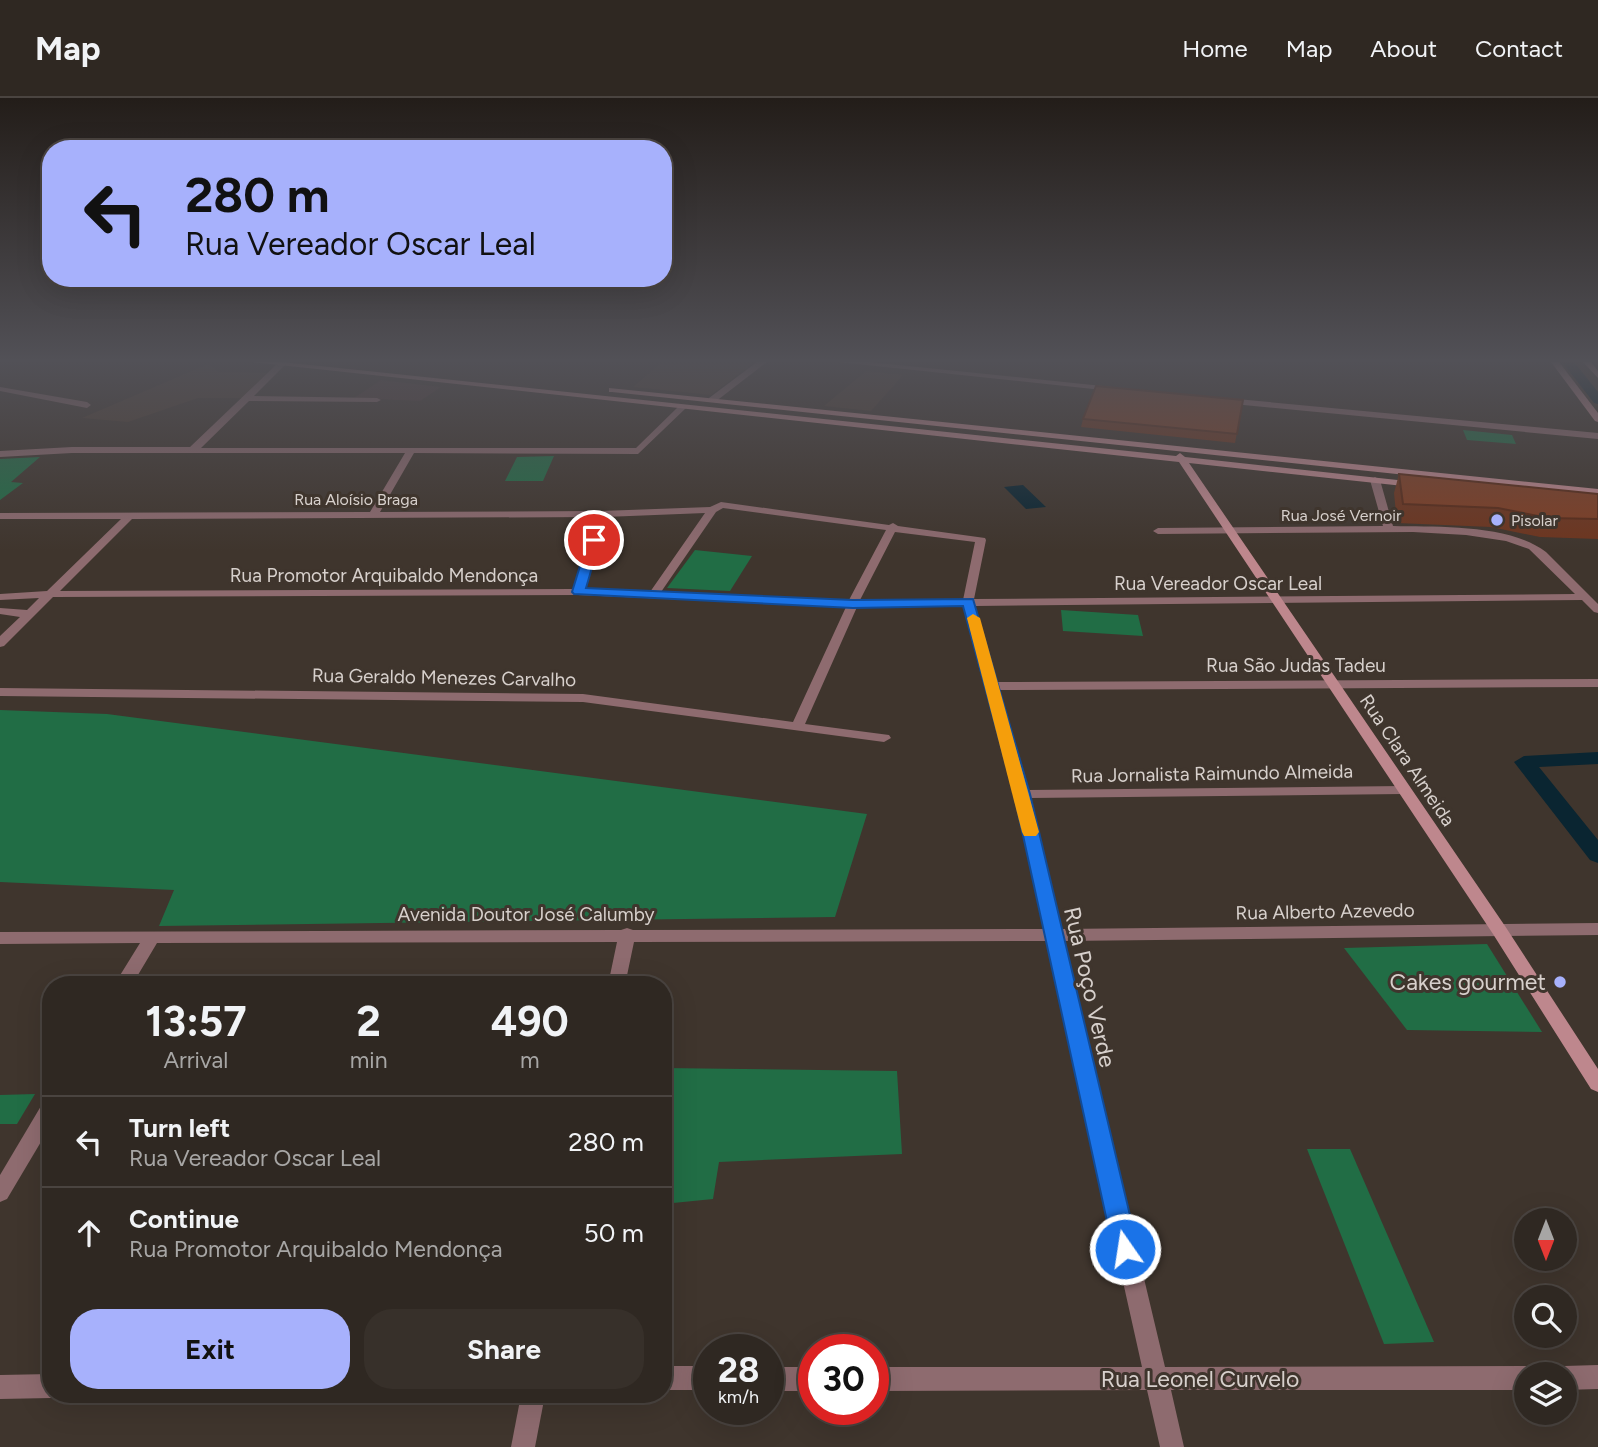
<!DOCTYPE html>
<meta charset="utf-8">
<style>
body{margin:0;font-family:Figtree,sans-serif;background:#37302a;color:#f1f3f6;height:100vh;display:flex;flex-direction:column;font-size:26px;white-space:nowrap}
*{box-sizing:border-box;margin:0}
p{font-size:23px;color:#a7a6a5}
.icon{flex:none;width:38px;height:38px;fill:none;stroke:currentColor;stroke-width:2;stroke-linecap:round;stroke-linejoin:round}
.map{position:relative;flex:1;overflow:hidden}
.side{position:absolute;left:42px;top:878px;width:630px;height:427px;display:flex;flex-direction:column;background:#2f2822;border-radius:28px;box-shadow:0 7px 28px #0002,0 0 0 2px #4a4440}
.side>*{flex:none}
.guide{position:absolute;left:42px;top:42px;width:630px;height:147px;border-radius:28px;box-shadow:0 7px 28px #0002,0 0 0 2px #4a4440;background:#a7b1fc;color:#111;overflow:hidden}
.needle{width:46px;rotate:180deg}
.controls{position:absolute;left:1514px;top:1110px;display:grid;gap:14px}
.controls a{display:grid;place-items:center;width:63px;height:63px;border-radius:50%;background:#2f2822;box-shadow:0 7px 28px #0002,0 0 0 2px #4a4440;font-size:35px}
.speed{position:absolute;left:693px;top:1236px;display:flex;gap:14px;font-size:35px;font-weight:700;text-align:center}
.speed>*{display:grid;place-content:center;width:91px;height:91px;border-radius:50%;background:#2f2822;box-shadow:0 7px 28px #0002,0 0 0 2px #4a4440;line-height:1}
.speed small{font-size:18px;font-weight:400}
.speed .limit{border:10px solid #d22;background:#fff;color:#111}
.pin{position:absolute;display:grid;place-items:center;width:60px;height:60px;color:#fff;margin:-30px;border:4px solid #fff;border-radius:50%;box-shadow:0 2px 7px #0007}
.me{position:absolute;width:77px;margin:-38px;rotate:347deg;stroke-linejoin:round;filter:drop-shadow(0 0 5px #0008)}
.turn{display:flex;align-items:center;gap:24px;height:147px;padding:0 28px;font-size:32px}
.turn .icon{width:91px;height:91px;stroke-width:2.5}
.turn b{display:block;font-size:49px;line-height:60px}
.eta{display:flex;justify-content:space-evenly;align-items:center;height:119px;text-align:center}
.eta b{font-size:42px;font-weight:700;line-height:49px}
.primary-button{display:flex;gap:14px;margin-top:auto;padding:14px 28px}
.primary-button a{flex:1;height:80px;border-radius:28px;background:#a7b1fc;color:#111;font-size:28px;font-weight:700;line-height:80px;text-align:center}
.primary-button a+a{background:#37302a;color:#f1f3f6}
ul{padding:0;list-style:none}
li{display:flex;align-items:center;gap:21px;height:91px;padding:0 28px;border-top:2px solid #4a4440}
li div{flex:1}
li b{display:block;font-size:26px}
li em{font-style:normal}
header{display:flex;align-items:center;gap:42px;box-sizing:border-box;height:98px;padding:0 35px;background:#2f2822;border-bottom:2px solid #4a4440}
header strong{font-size:33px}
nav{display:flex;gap:38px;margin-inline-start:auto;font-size:24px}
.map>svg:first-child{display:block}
.commercial{fill:#4e3936}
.built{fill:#4d3d31}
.green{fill:#216d45}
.water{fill:#0a2531}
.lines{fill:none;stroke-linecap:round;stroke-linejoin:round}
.canal{fill:#0a2531;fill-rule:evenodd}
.street{fill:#8e6b6f;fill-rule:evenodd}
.secondary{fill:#be878d;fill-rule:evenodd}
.wall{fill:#6e351e}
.building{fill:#803e23;stroke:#5a2b18;stroke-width:2}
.route{fill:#1a73e8;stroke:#114b97;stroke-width:2}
.slow{fill:#f59e0b}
.poi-dot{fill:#a7b1fc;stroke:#3f352d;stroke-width:2.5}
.labels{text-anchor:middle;stroke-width:6;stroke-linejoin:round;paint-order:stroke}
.far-street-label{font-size:16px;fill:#d7d0cc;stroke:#3f352d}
.far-poi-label{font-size:16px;fill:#d7d0cc;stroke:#3f352d;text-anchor:start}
.street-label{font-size:19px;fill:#d7d0cc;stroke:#3f352d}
.near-poi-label{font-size:23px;fill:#d7d0cc;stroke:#3f352d;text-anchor:end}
.near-street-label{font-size:23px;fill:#d7d0cc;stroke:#3f352d}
</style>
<header>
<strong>Map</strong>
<nav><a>Home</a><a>Map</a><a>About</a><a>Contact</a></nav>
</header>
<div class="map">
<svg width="1598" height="1349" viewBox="0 0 1598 1349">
<rect width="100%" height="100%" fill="#3f352d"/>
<polygon class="commercial" points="381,282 441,289 420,303 354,300"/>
<g class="built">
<polygon points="662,264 755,264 711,297 633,289"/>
<polygon points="208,266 219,274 269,275 243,300 198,300 128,324 82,320"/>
<polygon points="866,273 903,277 871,313 824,308"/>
</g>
<g class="green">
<polygon points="1463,332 1512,337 1516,346 1467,342"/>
<polygon points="554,358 543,383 505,383 517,359"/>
<polygon points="40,359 11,384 23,385 0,402 0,361"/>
<polygon points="695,452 752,458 730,493 667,490"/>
<polygon points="1061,512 1138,517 1143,538 1063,533"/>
<polygon points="0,612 107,616 867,716 835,819 159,828 174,792 0,784"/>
<polygon points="1487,846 1542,934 1407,932 1344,850"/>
<polygon points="663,970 897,973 902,1056 719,1064 713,1101 663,1106"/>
<polygon points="35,996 17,1026 0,1026 0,997"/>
<polygon points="1307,1051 1350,1051 1434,1244 1384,1246"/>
</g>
<polygon class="water" points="1023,387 1046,409 1026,411 1004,389"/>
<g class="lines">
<g class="canal">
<polygon points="1562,264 1574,264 1598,294 1598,306 1594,305"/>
<polygon points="1598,654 1598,666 1539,669 1598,742 1598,765 1590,762 1514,664 1524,658"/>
</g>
<g class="street">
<polygon points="757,264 767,264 715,304 709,304 709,300"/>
<polygon points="838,264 869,264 1112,289 1116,291 1112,293"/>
<path d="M 278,265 L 285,267 L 254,298 L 377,300 L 381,302 L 377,304 L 249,303 L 201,350 L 636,350 L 679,308 L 686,310 L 638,356 L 414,355 L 380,414 L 601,413 L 710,409 L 721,404 L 889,427 L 893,425 L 898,428 L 985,440 L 986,442 L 974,501 L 1575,496 L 1529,451 L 1506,443 L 1466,437 L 1413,434 L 1158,436 L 1153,433 L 1158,430 L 1383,428 L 1370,382 L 1375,379 L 1380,382 L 1393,428 C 1437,429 1510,426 1546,454 L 1598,506 L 1598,515 L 1594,514 L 1582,502 L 975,508 L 997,584 L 1598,581 L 1598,589 L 999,592 L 1028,692 L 1403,688 L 1410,692 L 1403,696 L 1030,700 L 1061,831 L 1598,825 L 1598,837 L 1064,843 L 1165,1269 L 1526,1268 L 1534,1272 L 1536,1276 L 1526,1276 L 1526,1292 L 1171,1292 L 1184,1349 L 1160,1349 L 1147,1292 L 873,1293 L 873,1269 L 1142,1269 L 1047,843 L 634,844 L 625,887 L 608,887 L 617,844 L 157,845 L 132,887 L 114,887 L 140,845 L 0,846 L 0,834 L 621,832 L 627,830 L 633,832 L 1045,831 L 1015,696 L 963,508 L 857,509 L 805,626 L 889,637 L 891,640 L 884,644 L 583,604 L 0,598 L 0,590 L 583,596 L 793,624 L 846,509 L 578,497 L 53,499 L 4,548 L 0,549 L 0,538 L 20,519 L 0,516 L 0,510 L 27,512 L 39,500 L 0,502 L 0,496 L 47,493 L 121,421 L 0,421 L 0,415 L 370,414 L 405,355 L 72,355 L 0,359 L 0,353 L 72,349 L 190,349 ZM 723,410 L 886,432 L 849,502 L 661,494 L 716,414 ZM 705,415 L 650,494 L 585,491 L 605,419 ZM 595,419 L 573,491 L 60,493 L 132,421 ZM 895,434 L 975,444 L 963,502 L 860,502 Z"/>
<polygon points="0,289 87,304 91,307 87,310 0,293"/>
<polygon points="1226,300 1598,335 1598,341 1223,305 1222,303"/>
<polygon points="51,1001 51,1027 7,1101 0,1104 0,1077 44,1003"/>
<polygon points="1598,1267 1598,1291 1564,1292 1564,1276 1554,1276 1556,1272 1564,1268"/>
<rect x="663" y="1268" width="46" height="24"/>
<rect x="768" y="1269" width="46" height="24"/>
<polygon points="51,1276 51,1297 58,1297 51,1300 0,1301 0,1277"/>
<polygon points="521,1297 545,1297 535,1349 511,1349"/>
</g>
<g class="secondary">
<polygon points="252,264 282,264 1176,358 1180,355 1185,359 1416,384 1418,386 1413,389 1189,365 1505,828 1598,971 1598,994 1591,991 1493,836 1179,364"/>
<polygon points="1551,264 1559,264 1598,315 1598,324 1595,323"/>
<polygon points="1583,264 1591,264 1598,273 1598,280"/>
<polygon points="609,290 1598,391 1598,397 612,294 609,294"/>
</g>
</g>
<g class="wall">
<polygon points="1243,302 1235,345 1081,329 1083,321"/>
<polygon points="1399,376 1598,396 1598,441 1540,439 1491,429 1397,425 1394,395"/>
</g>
<g class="building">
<polygon points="1096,288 1243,302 1237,336 1083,321"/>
<polygon points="1399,376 1598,396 1598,421 1548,420 1498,410 1403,406"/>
</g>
<linearGradient id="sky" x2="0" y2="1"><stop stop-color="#231d19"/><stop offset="0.58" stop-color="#525157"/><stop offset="1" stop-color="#525157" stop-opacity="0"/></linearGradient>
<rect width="1598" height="453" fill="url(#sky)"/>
<polygon class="route" points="594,438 600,442 586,490 853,502 973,501 1030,696 1138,1151 1134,1158 1125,1162 1117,1158 1113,1151 1014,696 963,508 853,510 574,496 572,494 588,442"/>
<polygon class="slow" points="973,516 980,520 1039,734 1036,738 1024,738 1022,734 967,520"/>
<g class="poi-dot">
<circle cx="1497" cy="422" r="7"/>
<circle cx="1560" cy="884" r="7"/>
</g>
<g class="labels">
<g class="far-street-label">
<text x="356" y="407">Rua Aloísio Braga</text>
<text x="1341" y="423">Rua José Vernoir</text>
</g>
<g class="far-poi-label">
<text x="1511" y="428">Pisolar</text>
</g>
<g class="street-label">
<text x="384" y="484">Rua Promotor Arquibaldo Mendonça</text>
<text x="1218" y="492">Rua Vereador Oscar Leal</text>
<text x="1296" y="574">Rua São Judas Tadeu</text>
<text transform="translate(444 579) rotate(1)" y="7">Rua Geraldo Menezes Carvalho</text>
<text transform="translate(1408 662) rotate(56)" y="7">Rua Clara Almeida</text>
<text transform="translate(1212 675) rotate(-1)" y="7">Rua Jornalista Raimundo Almeida</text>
<text transform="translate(1325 813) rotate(-1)" y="7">Rua Alberto Azevedo</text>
<text x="526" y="823">Avenida Doutor José Calumby</text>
</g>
<g class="near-poi-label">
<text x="1546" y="892">Cakes gourmet</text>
</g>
<g class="near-street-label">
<text transform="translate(1090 889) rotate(77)" y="8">Rua Poço Verde</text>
<text x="1200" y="1289">Rua Leonel Curvelo</text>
</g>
</g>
</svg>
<div class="controls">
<a><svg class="needle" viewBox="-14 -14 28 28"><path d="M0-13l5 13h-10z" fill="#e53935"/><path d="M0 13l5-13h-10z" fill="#a7a6a5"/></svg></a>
<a><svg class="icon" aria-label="search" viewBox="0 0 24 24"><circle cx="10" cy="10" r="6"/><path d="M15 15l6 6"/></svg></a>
<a><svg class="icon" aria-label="layers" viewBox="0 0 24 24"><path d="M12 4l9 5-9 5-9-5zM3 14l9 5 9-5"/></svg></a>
</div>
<div class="speed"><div>28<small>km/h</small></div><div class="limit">30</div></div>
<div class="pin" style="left:594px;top:442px;background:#d93025"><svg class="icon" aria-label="arrive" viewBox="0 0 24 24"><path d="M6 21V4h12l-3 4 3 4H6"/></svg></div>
<svg class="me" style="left:1125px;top:1151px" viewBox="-20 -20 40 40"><circle r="17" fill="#1a73e8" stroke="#fff" stroke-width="3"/><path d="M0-11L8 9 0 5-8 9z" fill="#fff"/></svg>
<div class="guide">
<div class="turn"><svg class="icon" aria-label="left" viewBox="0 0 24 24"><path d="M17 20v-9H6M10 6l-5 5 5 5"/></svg><div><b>280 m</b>Rua Vereador Oscar Leal</div></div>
</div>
<section class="side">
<div class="eta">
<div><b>13:57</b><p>Arrival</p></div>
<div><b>2</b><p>min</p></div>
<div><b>490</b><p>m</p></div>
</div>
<ul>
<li><svg class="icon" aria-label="left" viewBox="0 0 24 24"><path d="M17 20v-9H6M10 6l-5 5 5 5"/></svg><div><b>Turn left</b><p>Rua Vereador Oscar Leal</p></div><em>280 m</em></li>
<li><svg class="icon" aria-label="ahead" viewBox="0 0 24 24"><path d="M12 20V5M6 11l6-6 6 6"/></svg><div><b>Continue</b><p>Rua Promotor Arquibaldo Mendonça</p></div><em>50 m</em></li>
</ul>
<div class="primary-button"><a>Exit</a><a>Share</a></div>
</section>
</div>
